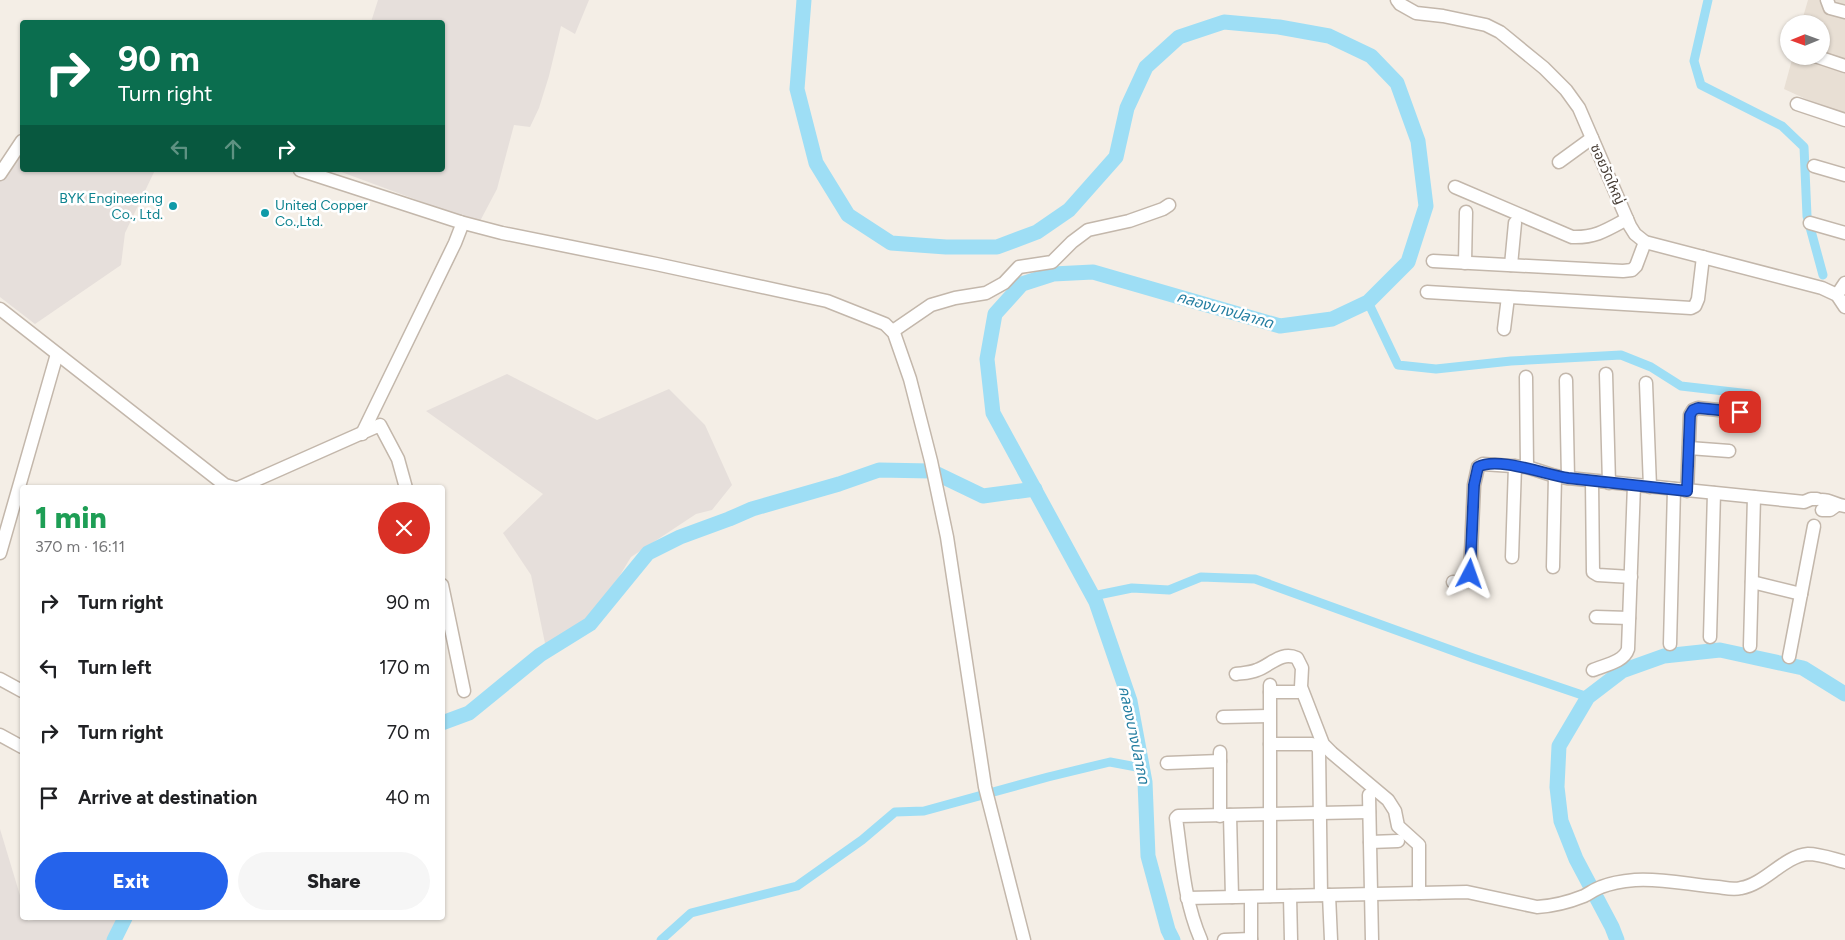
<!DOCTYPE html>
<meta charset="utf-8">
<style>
body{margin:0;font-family:Figtree,"Noto Sans Thai",sans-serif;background:#f6f6f6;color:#202124;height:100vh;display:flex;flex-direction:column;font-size:19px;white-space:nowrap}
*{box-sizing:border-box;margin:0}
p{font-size:16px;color:#757577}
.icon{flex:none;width:28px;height:28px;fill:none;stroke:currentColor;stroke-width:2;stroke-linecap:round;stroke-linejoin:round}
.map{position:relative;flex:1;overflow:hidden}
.details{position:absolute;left:20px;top:485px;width:425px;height:435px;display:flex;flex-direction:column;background:#fff;border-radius:5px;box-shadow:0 1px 4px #0004}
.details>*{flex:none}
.top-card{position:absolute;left:20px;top:20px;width:425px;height:152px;border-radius:5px;box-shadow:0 1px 4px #0004;background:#0b6e4f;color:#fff;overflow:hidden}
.needle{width:32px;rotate:269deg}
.tools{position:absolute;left:1780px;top:15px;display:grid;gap:10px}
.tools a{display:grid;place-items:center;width:50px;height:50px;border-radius:50%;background:#fff;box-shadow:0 1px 4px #0004;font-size:25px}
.pin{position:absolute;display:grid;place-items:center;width:42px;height:42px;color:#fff;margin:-21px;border-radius:10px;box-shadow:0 2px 8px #0006}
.me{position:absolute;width:55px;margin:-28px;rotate:4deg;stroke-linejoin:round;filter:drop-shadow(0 0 4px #0008)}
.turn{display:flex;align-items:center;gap:18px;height:105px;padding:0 15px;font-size:22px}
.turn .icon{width:65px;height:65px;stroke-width:2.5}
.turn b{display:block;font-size:35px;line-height:42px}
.lanes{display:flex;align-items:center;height:48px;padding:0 15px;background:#0003;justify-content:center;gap:25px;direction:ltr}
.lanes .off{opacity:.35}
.round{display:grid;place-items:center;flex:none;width:52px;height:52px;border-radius:26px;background:#f6f6f6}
.head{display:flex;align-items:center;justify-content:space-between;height:85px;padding:0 15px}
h1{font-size:30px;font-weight:800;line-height:38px;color:#1e9e55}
.primary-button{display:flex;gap:10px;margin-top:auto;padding:10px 15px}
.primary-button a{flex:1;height:58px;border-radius:30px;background:#2563eb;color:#fff;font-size:20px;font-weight:800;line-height:58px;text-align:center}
.primary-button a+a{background:#f6f6f6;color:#202124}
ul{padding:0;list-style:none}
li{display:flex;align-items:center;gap:15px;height:65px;padding:0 15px}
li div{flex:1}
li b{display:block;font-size:19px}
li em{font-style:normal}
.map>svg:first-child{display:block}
.residential{fill:#e8dfd4}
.industrial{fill:#e6dfdb}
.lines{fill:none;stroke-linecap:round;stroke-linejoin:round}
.canal{stroke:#9edef5;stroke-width:9}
.river{stroke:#9edef5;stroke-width:15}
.minor-casing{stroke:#c3b7ab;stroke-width:15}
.minor{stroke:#fff;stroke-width:12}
.route-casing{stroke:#184099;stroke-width:12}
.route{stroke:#2563eb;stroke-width:9}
.culture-dot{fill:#0f9aa8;stroke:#fff;stroke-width:2}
.labels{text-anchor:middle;stroke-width:5;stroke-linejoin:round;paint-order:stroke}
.street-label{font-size:14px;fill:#473d35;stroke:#fff}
.culture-label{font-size:14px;fill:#0d838f;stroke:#fff;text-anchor:end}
.water-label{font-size:15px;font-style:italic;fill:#247ea1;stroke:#fff}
</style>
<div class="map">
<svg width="1845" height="940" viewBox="0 0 1845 940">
<rect width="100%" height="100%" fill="#f4eee6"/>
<polygon class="residential" points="1808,0 1845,0 1845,117 1784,89 1793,56 1821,56 1821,24 1801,24"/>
<g class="industrial">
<polygon points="378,0 589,0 575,34 561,26 549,76 539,108 530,127 514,125 497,189 479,223 336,170 442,170 442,22 371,22"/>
<polygon points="22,144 22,170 155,170 125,233 121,265 35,324 0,297 0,178"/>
<polygon points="507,374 597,420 669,389 705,425 732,485 712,510 696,514 631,557 602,605 547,653 531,575 503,533 543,494 426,411"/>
<polygon points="0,829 22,902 22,918 27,918 28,921 48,918 128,918 114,940 0,940"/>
</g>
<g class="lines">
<g class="canal">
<polyline points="1708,0 1694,61 1701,85 1782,126 1804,147 1807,216 1823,275"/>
<polyline points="1368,302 1398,365 1436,369 1511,361 1621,355 1651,367 1681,386 1750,394"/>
<polyline points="1093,596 1132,588 1169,590 1201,577 1255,579 1473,658 1588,697"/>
<polyline points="661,940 691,913 797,886 862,840 895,812 924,811 1048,777 1110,762 1142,768"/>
</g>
<g class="river">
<polyline points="804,0 797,89 816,163 848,215 891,243 946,247 997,247 1037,232 1069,210 1116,157 1127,108 1146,67 1179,37 1224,22 1279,27 1329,36 1371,56 1397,83 1418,141 1426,206 1408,262 1368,302 1332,319 1280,326 1093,272 1053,274 1022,284 995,314 987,359 993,413 1096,602 1130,701 1145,782 1148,856 1168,930 1173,940"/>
<polyline points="442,723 469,713 540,655 590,624 648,553 680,537 729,519 752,509 839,484 879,470 931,471 983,496 1035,489"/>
<polyline points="114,940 125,918"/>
<polyline points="1617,940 1612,927 1576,859 1561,821 1557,787 1559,746 1588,697 1622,671 1664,656 1720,650 1803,668 1845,694"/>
</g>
<g class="minor-casing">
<g id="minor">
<polyline points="1397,0 1400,4 1416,13 1443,16 1486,25 1500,32 1544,68 1566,90 1579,108 1630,226 1635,234 1645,242 1822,288 1837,295 1845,307"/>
<polyline points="1827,0 1830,8 1845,12"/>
<polyline points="1815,56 1845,66"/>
<polyline points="1797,104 1845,120"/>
<polyline points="1559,162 1592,138"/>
<polyline points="1814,166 1845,175"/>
<polyline points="300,170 460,222 502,233 656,264 827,301 885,324 894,333 910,379 931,461 947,537 985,787 1024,940"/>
<polyline points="0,174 22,141"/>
<path d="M 1455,187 L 1572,237 C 1595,238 1607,230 1627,219"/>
<polyline points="1810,223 1845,233"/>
<polyline points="1433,261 1623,271 1632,270 1636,266 1645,242"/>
<polyline points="1465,263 1466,212"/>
<polyline points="1511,265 1515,223"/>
<polyline points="1427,292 1691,308 1695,306 1698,299 1703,257"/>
<polyline points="1837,295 1845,283"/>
<polyline points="0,309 216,478 225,485 235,488"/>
<polyline points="1504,329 1508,297"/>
<polyline points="893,331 931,305 955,298 986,293 1004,283 1019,267 1052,262 1072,242 1088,230 1129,221 1163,209 1169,205"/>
<polyline points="1606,374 1609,483"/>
<polyline points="1526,377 1527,467"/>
<polyline points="1566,380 1568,478"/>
<polyline points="1646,383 1650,487"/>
<polyline points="362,434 455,243 462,225 460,222"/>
<polyline points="1689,448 1729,451"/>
<polyline points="1592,481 1593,572 1598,575 1631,577"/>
<polyline points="238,488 380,425 398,459 406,488"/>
<polyline points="1687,491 1690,415 1693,410 1698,408 1740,412"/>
<path d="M 1822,500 C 1831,500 1836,505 1845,506"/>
<polyline points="1822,510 1830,510 1837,505"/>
<polyline points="0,553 57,354"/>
<polyline points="1512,557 1515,466"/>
<polyline points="1553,567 1555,476"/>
<path d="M 1453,582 C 1463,583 1466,583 1470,574 L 1474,485 L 1478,467 L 1483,464 L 1527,467 L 1555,476 L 1568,478 L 1804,502 L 1811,499 L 1817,499"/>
<polyline points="1752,582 1801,594"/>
<polyline points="442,585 464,691"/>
<polyline points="1596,617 1629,618"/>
<polyline points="1710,637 1714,493"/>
<polyline points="1670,644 1674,489"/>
<polyline points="1750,646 1754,497"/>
<polyline points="1789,657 1814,526"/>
<path d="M 1593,670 C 1605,665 1624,662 1628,649 L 1634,485"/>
<path d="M 1236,674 C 1243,673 1250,673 1257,670 C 1271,665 1281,651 1297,658 L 1302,668 L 1301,687 L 1323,744 L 1332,753 L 1388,800 L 1395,811 L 1398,826 L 1419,845 L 1419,893"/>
<polyline points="0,679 22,691"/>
<polyline points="1270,685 1270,896"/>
<polyline points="1270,692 1298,692"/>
<polyline points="1223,717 1269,716"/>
<polyline points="0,735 22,747"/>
<polyline points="1270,744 1312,744 1316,745 1319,750 1321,895"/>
<polyline points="1167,763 1220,761"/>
<polyline points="1369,795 1372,940"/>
<polyline points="1230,815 1232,897"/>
<polyline points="1220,816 1220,752"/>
<polyline points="1370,842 1398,841"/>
<polyline points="1329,895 1331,940"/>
<polyline points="1290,896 1291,940"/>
<path d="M 1187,898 L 1467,892 L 1537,907 C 1554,906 1569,902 1584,896 C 1590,893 1595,889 1601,887 C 1611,883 1624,881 1635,880 C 1662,878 1691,885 1718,887 C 1726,888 1733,890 1741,888 C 1765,884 1784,856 1808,854 C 1820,854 1833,859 1845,862"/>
<path d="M 1201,940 C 1184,901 1182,860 1176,818 L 1178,816 L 1369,812"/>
<polyline points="1224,940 1251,939"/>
<polyline points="1251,940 1251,897"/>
</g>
</g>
<use href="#minor" class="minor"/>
</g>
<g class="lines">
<g class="route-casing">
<path id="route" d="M 1470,574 L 1474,485 L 1478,467 C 1498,456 1546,475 1568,478 L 1687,491 L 1690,415 L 1693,410 L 1698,408 L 1740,412"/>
</g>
<use href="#route" class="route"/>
</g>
<g class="culture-dot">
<circle cx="173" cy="206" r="5"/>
<circle cx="265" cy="213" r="5"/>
</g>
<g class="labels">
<g class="street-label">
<text transform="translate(1608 174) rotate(66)" y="5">ซอยวัดใหญ่</text>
</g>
<g class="culture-label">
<text x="163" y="203">BYK Engineering<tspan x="163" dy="16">Co., Ltd.</tspan></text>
<text x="275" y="210" text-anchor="start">United Copper<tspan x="275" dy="16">Co.,Ltd.</tspan></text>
</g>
<g class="water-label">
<text transform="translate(1225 310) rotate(16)" y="5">คลองบางปลากด</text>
<text transform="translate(1134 735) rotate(78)" y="5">คลองบางปลากด</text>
</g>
</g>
</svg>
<div class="tools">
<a><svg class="needle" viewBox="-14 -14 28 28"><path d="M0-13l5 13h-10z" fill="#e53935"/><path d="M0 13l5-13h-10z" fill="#757577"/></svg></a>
</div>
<div class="pin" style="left:1740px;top:412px;background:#d93025"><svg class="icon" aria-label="arrive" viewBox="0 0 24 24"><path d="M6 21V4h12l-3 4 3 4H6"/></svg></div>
<svg class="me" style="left:1470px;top:574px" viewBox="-20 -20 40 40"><path d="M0-17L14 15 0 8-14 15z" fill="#2563eb" stroke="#fff" stroke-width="4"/></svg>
<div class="top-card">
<div class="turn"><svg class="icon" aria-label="right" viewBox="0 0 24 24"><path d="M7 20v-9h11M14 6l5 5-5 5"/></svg><div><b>90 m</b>Turn right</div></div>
<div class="lanes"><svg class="icon off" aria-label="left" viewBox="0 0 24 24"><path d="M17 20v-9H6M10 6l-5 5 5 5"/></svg><svg class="icon off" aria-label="ahead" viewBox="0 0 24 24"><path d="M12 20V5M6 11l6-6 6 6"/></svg><svg class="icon" aria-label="right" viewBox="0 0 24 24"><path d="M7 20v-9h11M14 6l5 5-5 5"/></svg></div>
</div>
<section class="details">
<div class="head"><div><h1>1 min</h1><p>370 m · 16:11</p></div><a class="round" style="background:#d93025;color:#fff"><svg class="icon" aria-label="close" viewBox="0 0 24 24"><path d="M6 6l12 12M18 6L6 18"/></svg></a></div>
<ul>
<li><svg class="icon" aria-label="right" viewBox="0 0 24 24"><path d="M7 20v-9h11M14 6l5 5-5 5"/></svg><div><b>Turn right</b></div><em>90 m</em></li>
<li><svg class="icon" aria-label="left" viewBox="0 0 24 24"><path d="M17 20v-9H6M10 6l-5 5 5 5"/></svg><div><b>Turn left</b></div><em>170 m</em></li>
<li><svg class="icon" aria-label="right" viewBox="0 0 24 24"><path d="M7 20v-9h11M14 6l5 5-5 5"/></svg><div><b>Turn right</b></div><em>70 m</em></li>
<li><svg class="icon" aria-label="arrive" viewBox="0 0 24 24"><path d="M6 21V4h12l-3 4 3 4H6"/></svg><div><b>Arrive at destination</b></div><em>40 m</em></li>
</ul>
<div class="primary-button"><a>Exit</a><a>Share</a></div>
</section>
</div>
